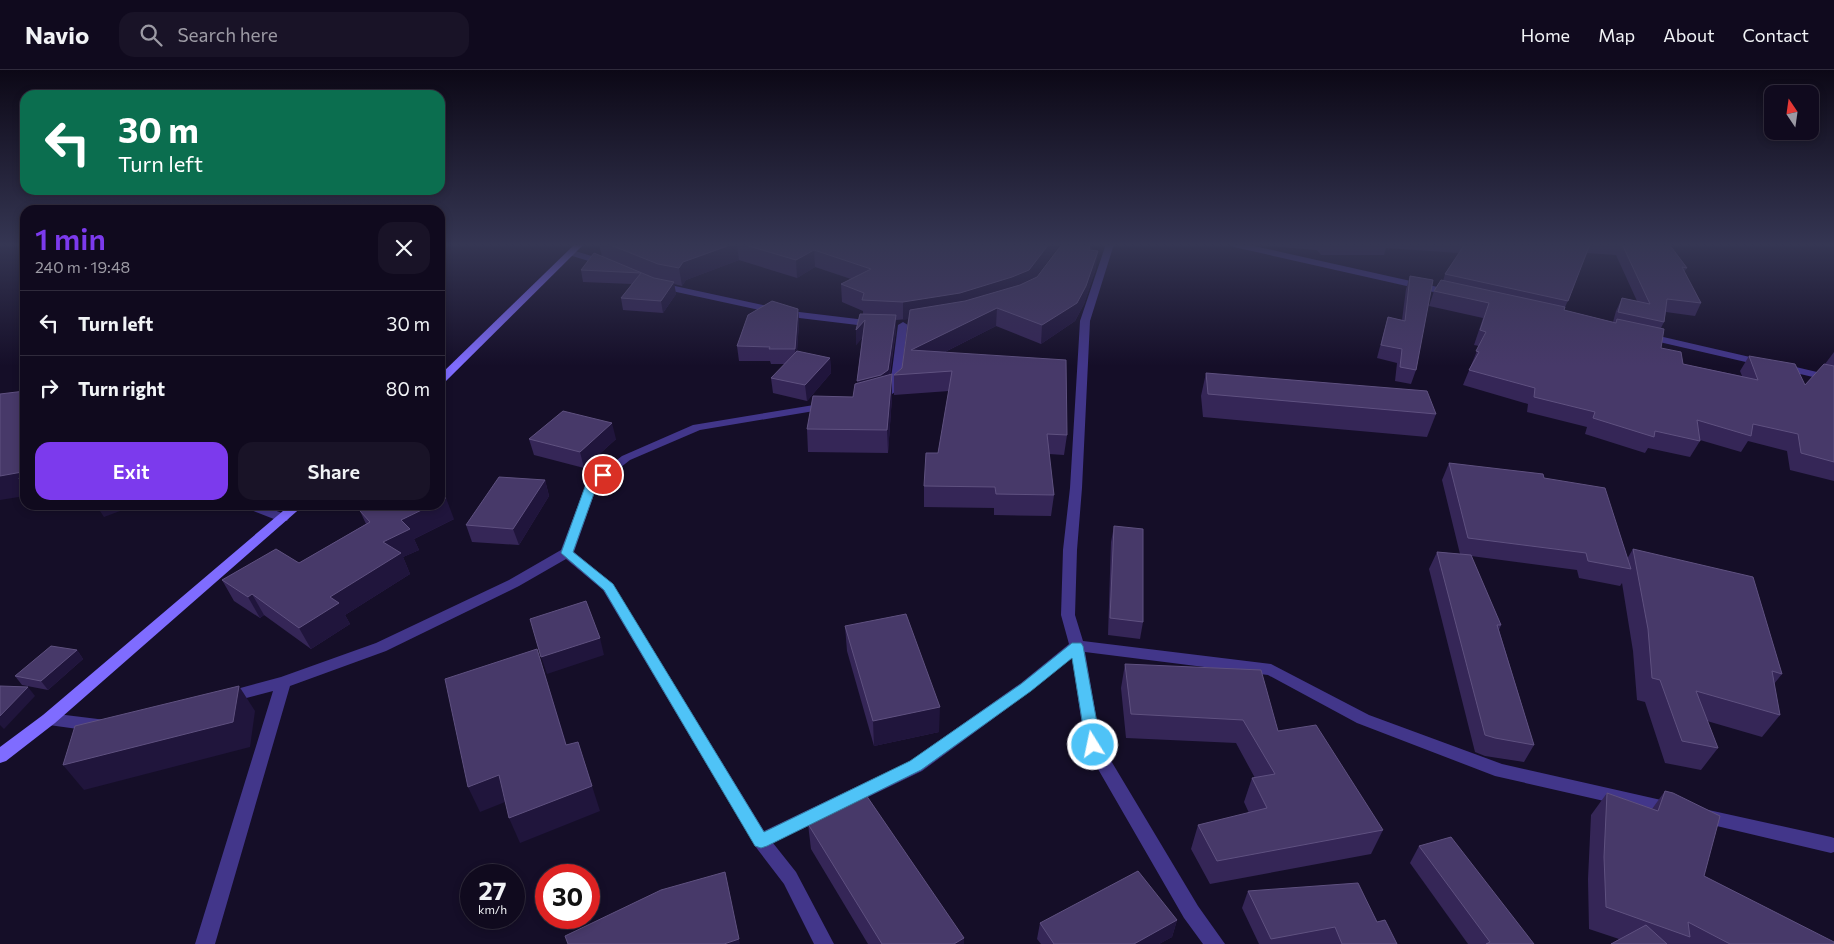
<!DOCTYPE html>
<meta charset="utf-8">
<style>
body{margin:0;font-family:Commissioner,sans-serif;background:#191327;color:#f1f3f6;height:100vh;display:flex;flex-direction:column;font-size:19px;white-space:nowrap}
*{box-sizing:border-box;margin:0}
p{font-size:16px;color:#9c9aa4}
.icon{flex:none;width:28px;height:28px;fill:none;stroke:currentColor;stroke-width:2;stroke-linecap:round;stroke-linejoin:round}
.map{position:relative;flex:1;overflow:hidden}
.details{position:absolute;left:20px;top:135px;width:425px;height:305px;display:flex;flex-direction:column;background:#100a1e;border-radius:15px;box-shadow:0 2px 8px #0003,0 0 0 1px #302b3c}
.details>*{flex:none}
.guide{position:absolute;left:20px;top:20px;width:425px;height:105px;border-radius:15px;box-shadow:0 2px 8px #0003,0 0 0 1px #302b3c;background:#0b6e4f;color:#fff;overflow:hidden}
.needle{width:32px;rotate:347deg}
.controls{position:absolute;left:1764px;top:15px;display:grid;gap:10px}
.controls a{display:grid;place-items:center;width:55px;height:55px;border-radius:10px;background:#100a1e;box-shadow:0 2px 8px #0003,0 0 0 1px #302b3c;font-size:25px}
.speed{position:absolute;left:460px;top:794px;display:flex;gap:10px;font-size:25px;font-weight:700;text-align:center}
.speed>*{display:grid;place-content:center;width:65px;height:65px;border-radius:50%;background:#100a1e;box-shadow:0 2px 8px #0003,0 0 0 1px #302b3c;line-height:1}
.speed small{font-size:12px;font-weight:400}
.speed .limit{border:8px solid #d22;background:#fff;color:#111}
.pin{position:absolute;display:grid;place-items:center;width:42px;height:42px;color:#fff;margin:-21px;border:2px solid #fff;border-radius:50%;box-shadow:0 1px 5px #0007}
.me{position:absolute;width:55px;margin:-28px;rotate:350deg;stroke-linejoin:round;filter:drop-shadow(0 0 4px #0008)}
.turn{display:flex;align-items:center;gap:18px;height:105px;padding:0 15px;font-size:22px}
.turn .icon{width:65px;height:65px;stroke-width:2.5}
.turn b{display:block;font-size:35px;line-height:42px}
.round{display:grid;place-items:center;flex:none;width:52px;height:52px;border-radius:15px;background:#191327}
.headline{display:flex;align-items:center;justify-content:space-between;height:85px;padding:0 15px}
h1{font-size:30px;font-weight:600;line-height:38px;color:#7c3aed}
.action{display:flex;gap:10px;margin-top:auto;padding:10px 15px}
.action a{flex:1;height:58px;border-radius:15px;background:#7c3aed;color:#fff;font-size:20px;font-weight:600;line-height:58px;text-align:center}
.action a+a{background:#191327;color:#f1f3f6}
ul{padding:0;list-style:none}
li{display:flex;align-items:center;gap:15px;height:65px;padding:0 15px;border-top:1px solid #302b3c}
li div{flex:1}
li b{display:block;font-size:19px}
li em{font-style:normal}
header{display:flex;align-items:center;gap:30px;box-sizing:border-box;height:70px;padding:0 25px;background:#100a1e;border-bottom:1px solid #302b3c}
header strong{font-size:24px}
nav{display:flex;gap:28px;margin-inline-start:auto;font-size:18px}
.search{width:350px;height:45px;background:#191327;display:flex;align-items:center;gap:12px;box-sizing:border-box;padding:0 18px;border-radius:15px;color:#9c9aa4;font-size:19px}
.map>svg:first-child{display:block}
.lines{fill:none;stroke-linecap:round;stroke-linejoin:round}
.minor{fill:#42368a;fill-rule:evenodd}
.tertiary{fill:#42368a;fill-rule:evenodd}
.secondary{fill:#7f6cff;fill-rule:evenodd}
.wall{fill:#352657;fill-rule:evenodd}
.shaded-wall{fill:#20153c}
.building{fill:#473969;stroke:#5f5180}
.route{fill:#4fc3f7;stroke:#337fa1}
</style>
<header>
<strong>Navio</strong>
<div class="search"><svg class="icon" aria-label="search" viewBox="0 0 24 24"><circle cx="10" cy="10" r="6"/><path d="M15 15l6 6"/></svg>Search here</div>
<nav><a>Home</a><a>Map</a><a>About</a><a>Contact</a></nav>
</header>
<div class="map">
<svg width="1834" height="874" viewBox="0 0 1834 874">
<rect width="100%" height="100%" fill="#150e28"/>
<g class="lines">
<g class="minor">
<polygon points="1106,174 1114,174 1090,251 1082,418 1077,480 1075,545 1083,571 1271,594 1369,645 1502,694 1670,732 1676,734 1679,739 1676,744 1670,746 1495,706 1357,653 1268,605 1085,582 1101,674 1198,836 1225,874 1203,874 1184,848 1087,680 1085,675 1072,588 1031,621 922,701 773,773 796,802 834,874 814,874 784,814 755,776 603,520 566,489 519,516 386,581 290,616 215,874 195,874 273,621 227,633 222,631 219,627 222,623 281,607 376,573 509,510 561,480 586,414 622,386 693,355 826,333 831,336 826,339 700,360 630,390 597,416 574,482 613,514 764,761 910,691 1021,613 1069,574 1061,545 1063,480 1070,418 1080,251"/>
<polygon points="572,180 608,191 609,193 605,196 569,185 569,181"/>
<polygon points="661,213 791,241 874,251 879,254 874,257 791,247 658,218 656,216"/>
<path d="M 903,252 L 908,255 L 900,317 C 894,324 884,331 874,329 L 873,327 L 874,325 L 890,316 L 898,255 Z"/>
<polygon points="244,435 261,435 287,445 289,448 287,451 279,451 246,438"/>
<polygon points="49,643 106,650 108,654 106,658 92,661 49,655 43,653 41,649 43,645"/>
<polygon points="1704,739 1831,767 1834,768 1834,782 1831,783 1704,753 1698,751 1695,746 1698,741"/>
</g>
<g class="tertiary">
<polygon points="1230,174 1245,174 1451,220 1456,223 1451,226 1234,177"/>
<polygon points="1646,263 1763,290 1768,293 1763,296 1642,268 1642,264"/>
<polygon points="1783,294 1834,306 1834,312 1779,299 1778,297"/>
</g>
<g class="secondary">
<polygon points="575,174 584,174 444,313 440,314 440,305"/>
<polygon points="290,435 304,435 55,653 6,691 0,693 0,677 43,645"/>
</g>
</g>
<g class="wall">
<polygon points="599,174 1060,174 1035,208 1092,180 1096,198 1084,234 1075,251 1041,274 996,256 945,282 1067,365 1064,385 1049,384 1054,425 1051,446 994,445 994,438 924,437 924,416 938,383 949,321 894,325 894,305 902,298 908,249 896,250 896,260 890,305 892,327 888,383 808,382 807,359 853,327 857,313 862,268 856,275 863,244 863,241 842,232 841,214 851,209 815,197 797,208 739,190 686,210 682,216 674,214 676,224 663,243 623,240 621,228 632,214 583,212 581,200 602,187"/>
<path d="M 1269,174 L 1683,174 L 1670,175 L 1687,198 L 1684,202 L 1701,233 L 1695,246 L 1666,242 L 1664,252 L 1661,258 L 1661,278 L 1683,294 L 1742,306 L 1740,301 L 1749,286 L 1805,315 L 1825,294 L 1834,282 L 1834,411 L 1790,400 L 1787,381 L 1748,371 L 1741,382 L 1700,370 L 1700,371 L 1690,387 L 1648,378 L 1645,383 L 1585,364 L 1587,357 L 1527,342 L 1528,334 L 1463,315 L 1479,276 L 1474,275 L 1483,248 L 1429,236 L 1434,221 L 1443,211 L 1445,204 L 1459,183 L 1386,178 L 1384,185 L 1321,185 L 1317,180 L 1269,176 ZM 1587,183 L 1616,185 L 1637,231 L 1622,228 L 1616,241 L 1613,252 L 1564,240 Z"/>
<polygon points="1410,206 1416,300 1411,314 1395,311 1397,293 1377,288 1384,261 1388,247 1402,250 1406,219"/>
<polygon points="798,239 799,253 797,281 830,288 831,303 807,331 773,323 771,308 785,294 771,294 770,291 739,291 737,276"/>
<polygon points="1206,303 1436,344 1427,367 1203,347 1201,326"/>
<polygon points="529,369 616,369 584,398 534,385"/>
<polygon points="1449,393 1544,408 1627,489 1633,479 1782,604 1774,614 1780,645 1762,667 1707,651 1718,678 1701,700 1665,693 1645,632 1637,630 1633,581 1622,513 1620,516 1579,508 1577,500 1471,486 1501,555 1499,560 1534,675 1524,692 1485,686 1475,682 1429,499 1437,482 1460,484 1442,410"/>
<polygon points="545,410 549,426 519,475 472,472 466,455"/>
<polygon points="360,441 454,449 414,469 419,480 403,487 410,504 345,545 350,554 311,579 264,545 260,548 234,531 222,510 299,493 366,454"/>
<polygon points="1114,456 1143,552 1140,569 1108,565 1111,472"/>
<polygon points="845,556 939,662 874,676 847,581"/>
<polygon points="77,580 83,589 48,620 22,615 15,606"/>
<polygon points="1125,594 1278,661 1383,760 1371,784 1210,814 1191,779 1198,755 1249,743 1244,732 1252,708 1255,708 1236,673 1126,668 1121,618"/>
<polygon points="1665,721 1704,806 1834,874 1611,874 1619,869 1589,859 1588,809 1591,745 1607,723 1652,739"/>
<polygon points="808,754 964,868 964,874 868,874 811,779"/>
<polygon points="1419,776 1534,874 1468,874 1410,793"/>
<polygon points="1248,821 1377,852 1397,874 1259,874 1242,838"/>
<polygon points="1177,850 1172,867 1159,874 1041,874 1037,869 1040,853"/>
</g>
<g class="shaded-wall">
<polygon points="733,174 737,174 739,190 686,210 682,216 679,198 683,192"/>
<polygon points="1049,174 1060,174 1028,218 960,241 903,250 903,232"/>
<polygon points="1090,174 1093,174 1087,197 1089,180"/>
<polygon points="814,180 815,197 797,208 796,190"/>
<polygon points="1098,181 1096,198 1084,234 1075,251 1041,274 1042,255"/>
<polygon points="674,212 676,224 663,243 661,231"/>
<polygon points="997,238 996,256 911,299 911,280"/>
<polygon points="798,239 799,253 796,293 795,279"/>
<polygon points="896,245 896,260 888,315 857,327 857,311"/>
<polygon points="865,250 865,265 856,275 856,260"/>
<polygon points="830,288 831,303 807,331 805,315"/>
<polygon points="892,304 892,327 888,383 887,360"/>
<polygon points="612,353 616,369 584,398 580,382"/>
<polygon points="22,402 25,407 25,426 0,430 0,406"/>
<polygon points="545,410 549,426 519,475 513,459"/>
<polygon points="446,428 454,449 414,469 419,480 403,487 410,504 345,545 350,554 311,579 299,558 383,472 401,450 432,435 440,435 440,431"/>
<polygon points="96,435 136,435 104,447"/>
<polygon points="252,524 264,545 260,548 248,527"/>
<polygon points="600,568 604,585 547,604 541,587"/>
<polygon points="537,579 545,604 575,701 566,675"/>
<polygon points="77,580 83,589 48,620 41,611"/>
<polygon points="239,616 255,641 250,677 84,720 63,695"/>
<polygon points="28,617 35,626 4,659 0,655 0,646"/>
<polygon points="940,637 939,662 874,676 873,651"/>
<polygon points="578,672 600,741 520,773 509,748"/>
<polygon points="499,705 510,730 480,742 468,717"/>
<polygon points="725,802 740,874 724,874"/>
<polygon points="1177,850 1172,867 1159,874 1134,874"/>
<polygon points="964,868 964,874 954,874"/>
</g>
<g class="building">
<polygon points="608,174 733,174 683,192 679,198 658,194"/>
<polygon points="742,174 1049,174 1029,200 1012,207 960,223 903,232 862,230 864,223 841,214 871,199 814,180 796,190"/>
<polygon points="1062,174 1090,174 1089,180 1098,181 1086,216 1077,233 1042,255 997,238 911,280 1066,290 1067,365 1047,364 1054,425 996,424 995,417 924,416 926,383 938,383 952,301 894,305 902,298 910,240 965,231 1020,215 1037,207"/>
<polygon points="1465,174 1590,174 1568,231 1445,204"/>
<polygon points="1622,174 1669,174 1687,198 1682,197 1701,233 1667,229 1664,252 1618,242 1622,228 1650,234"/>
<polygon points="594,183 654,208 674,212 661,231 621,228 641,203 581,200"/>
<polygon points="1410,206 1433,210 1416,300 1400,297 1402,279 1381,275 1388,247 1405,251"/>
<polygon points="1441,210 1565,237 1564,240 1616,253 1617,249 1664,259 1661,278 1681,282 1683,294 1758,310 1749,286 1795,294 1805,315 1824,294 1834,296 1834,392 1801,383 1798,364 1753,354 1751,366 1697,350 1700,371 1655,361 1654,367 1593,348 1595,342 1534,327 1535,318 1469,300 1479,282 1476,281 1486,262 1480,260 1489,233 1434,221"/>
<polygon points="772,231 798,239 795,279 769,279 770,277 737,276 748,245"/>
<polygon points="860,244 896,245 888,300 881,305 857,311 865,250 856,260"/>
<polygon points="797,281 830,288 805,315 771,308"/>
<polygon points="1206,303 1427,321 1436,344 1208,324"/>
<polygon points="892,304 887,360 807,359 813,326 853,327 855,314"/>
<polygon points="25,321 25,408 19,409 22,402 0,406 0,324"/>
<polygon points="563,341 612,353 580,382 529,369"/>
<polygon points="1449,393 1543,404 1544,408 1605,418 1631,499 1588,491 1586,483 1468,468"/>
<polygon points="499,407 545,410 513,459 466,455"/>
<polygon points="440,423 446,428 440,431"/>
<polygon points="375,435 432,435 401,450 410,459 383,472 401,483 330,527 339,533 299,558 252,524 248,527 222,510 276,479 299,493 370,452 360,441"/>
<polygon points="1114,456 1143,459 1143,552 1110,548"/>
<polygon points="1633,479 1753,507 1782,604 1772,601 1780,645 1696,621 1718,678 1682,671 1660,610 1652,608 1648,559"/>
<polygon points="1437,482 1471,485 1501,555 1497,555 1534,675 1495,668 1485,665"/>
<polygon points="586,531 600,568 541,587 530,549"/>
<polygon points="906,544 940,637 873,651 845,556"/>
<polygon points="51,576 77,580 41,611 15,606"/>
<polygon points="537,579 566,675 578,672 592,716 509,748 499,705 468,717 445,609"/>
<polygon points="1125,594 1261,600 1278,661 1316,655 1383,760 1217,791 1198,755 1267,738 1252,708 1275,704 1243,650 1131,644"/>
<polygon points="0,616 28,617 0,646"/>
<polygon points="239,616 233,652 63,695 75,656"/>
<polygon points="1665,721 1673,723 1720,746 1704,806 1834,872 1834,874 1730,874 1688,852 1690,867 1606,837 1604,787 1607,723 1658,741"/>
<polygon points="866,725 964,868 954,874 882,874 808,754"/>
<polygon points="1451,767 1534,874 1486,874 1490,872 1419,776"/>
<polygon points="1138,801 1177,850 1134,874 1054,874 1040,853"/>
<polygon points="725,802 739,869 724,874 568,874 565,866 661,820"/>
<polygon points="1358,813 1377,852 1385,850 1397,874 1342,874 1335,857 1271,869 1248,821"/>
<polygon points="1646,855 1667,874 1611,874"/>
</g>
<linearGradient id="sky" x2="0" y2="1"><stop stop-color="#0c0816"/><stop offset="0.59" stop-color="#353653"/><stop offset="1" stop-color="#353653" stop-opacity="0"/></linearGradient>
<rect width="1834" height="296" fill="url(#sky)"/>
<polygon class="route" points="603,402 609,405 597,415 573,482 613,514 764,762 910,691 1021,614 1072,573 1081,573 1083,576 1101,675 1099,679 1093,681 1088,679 1086,675 1072,588 1031,621 921,700 767,776 761,778 755,776 604,520 561,483 586,414"/>
</svg>
<div class="controls">
<a><svg class="needle" viewBox="-14 -14 28 28"><path d="M0-13l5 13h-10z" fill="#e53935"/><path d="M0 13l5-13h-10z" fill="#9c9aa4"/></svg></a>
</div>
<div class="speed"><div>27<small>km/h</small></div><div class="limit">30</div></div>
<div class="pin" style="left:603px;top:405px;background:#d93025"><svg class="icon" aria-label="arrive" viewBox="0 0 24 24"><path d="M6 21V4h12l-3 4 3 4H6"/></svg></div>
<svg class="me" style="left:1093px;top:675px" viewBox="-20 -20 40 40"><circle r="17" fill="#4fc3f7" stroke="#fff" stroke-width="3"/><path d="M0-11L8 9 0 5-8 9z" fill="#fff"/></svg>
<div class="guide">
<div class="turn"><svg class="icon" aria-label="left" viewBox="0 0 24 24"><path d="M17 20v-9H6M10 6l-5 5 5 5"/></svg><div><b>30 m</b>Turn left</div></div>
</div>
<section class="details">
<div class="headline"><div><h1>1 min</h1><p>240 m · 19:48</p></div><a class="round"><svg class="icon" aria-label="close" viewBox="0 0 24 24"><path d="M6 6l12 12M18 6L6 18"/></svg></a></div>
<ul>
<li><svg class="icon" aria-label="left" viewBox="0 0 24 24"><path d="M17 20v-9H6M10 6l-5 5 5 5"/></svg><div><b>Turn left</b></div><em>30 m</em></li>
<li><svg class="icon" aria-label="right" viewBox="0 0 24 24"><path d="M7 20v-9h11M14 6l5 5-5 5"/></svg><div><b>Turn right</b></div><em>80 m</em></li>
</ul>
<div class="action"><a>Exit</a><a>Share</a></div>
</section>
</div>
